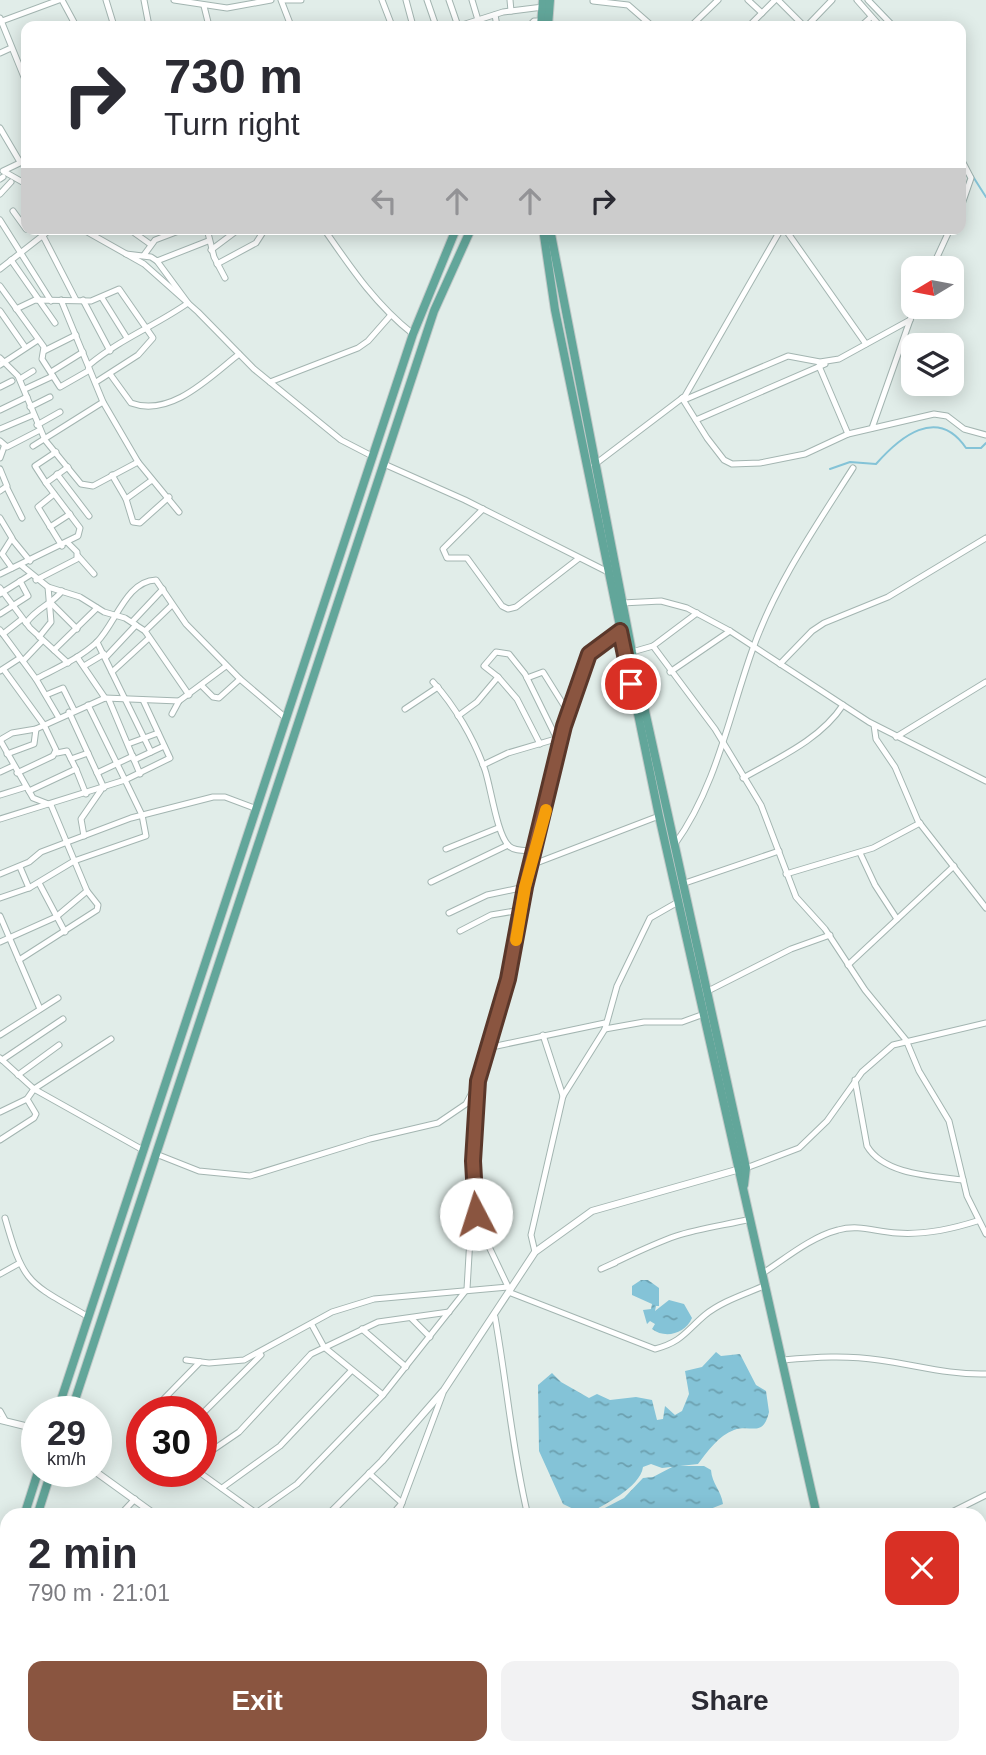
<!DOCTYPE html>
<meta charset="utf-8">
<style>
body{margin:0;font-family:Arial,sans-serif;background:#f2f2f3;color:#2b2b33;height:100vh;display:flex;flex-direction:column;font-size:26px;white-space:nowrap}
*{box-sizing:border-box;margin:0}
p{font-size:23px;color:#7c7c81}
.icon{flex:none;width:38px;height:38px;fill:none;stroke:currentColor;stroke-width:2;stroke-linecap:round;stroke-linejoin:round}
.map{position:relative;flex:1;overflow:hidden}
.panel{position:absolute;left:0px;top:1508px;width:987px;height:247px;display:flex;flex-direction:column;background:#fff;border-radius:21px 21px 0 0;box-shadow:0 4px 18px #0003}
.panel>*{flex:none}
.hud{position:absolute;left:21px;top:21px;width:945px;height:214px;border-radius:14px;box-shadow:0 4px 18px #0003;background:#fff;color:#2b2b33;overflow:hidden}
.needle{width:46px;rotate:260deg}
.buttons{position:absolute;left:901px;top:256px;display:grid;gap:14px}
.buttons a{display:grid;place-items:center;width:63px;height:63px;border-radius:14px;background:#fff;box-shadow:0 4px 18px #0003;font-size:35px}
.speed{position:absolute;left:21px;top:1396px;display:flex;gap:14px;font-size:35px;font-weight:700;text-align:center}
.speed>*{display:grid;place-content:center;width:91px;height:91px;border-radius:50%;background:#fff;box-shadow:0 4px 18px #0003;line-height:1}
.speed small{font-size:18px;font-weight:400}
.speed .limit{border:10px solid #d22;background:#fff;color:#111}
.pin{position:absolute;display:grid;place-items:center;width:60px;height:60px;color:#fff;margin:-30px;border:4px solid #fff;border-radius:50%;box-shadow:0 2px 7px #0007}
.me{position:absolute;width:77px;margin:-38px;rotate:355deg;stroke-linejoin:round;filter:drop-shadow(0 0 5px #0008)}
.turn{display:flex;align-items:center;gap:24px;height:147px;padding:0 28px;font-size:32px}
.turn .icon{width:91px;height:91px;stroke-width:2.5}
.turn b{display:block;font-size:49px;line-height:60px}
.lanes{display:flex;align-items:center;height:66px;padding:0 28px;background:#0003;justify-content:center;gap:35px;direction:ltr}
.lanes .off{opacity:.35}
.round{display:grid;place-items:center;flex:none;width:74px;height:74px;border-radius:14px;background:#f2f2f3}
.headline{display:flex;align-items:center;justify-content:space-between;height:119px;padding:0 28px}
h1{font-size:42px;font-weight:600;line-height:52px}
.primary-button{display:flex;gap:14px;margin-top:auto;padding:14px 28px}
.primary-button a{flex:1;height:80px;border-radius:14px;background:#8a5540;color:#fff;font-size:28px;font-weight:600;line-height:80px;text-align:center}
.primary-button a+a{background:#f2f2f3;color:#2b2b33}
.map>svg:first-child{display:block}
.water{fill:url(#water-ripples)}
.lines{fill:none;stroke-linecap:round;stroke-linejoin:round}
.stream{stroke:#84c3d7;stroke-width:2}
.minor-casing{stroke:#a3b5b1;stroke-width:7}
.tertiary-casing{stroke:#a3b5b1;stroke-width:8}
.primary-casing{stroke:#c1c9c8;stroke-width:10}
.minor{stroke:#fff;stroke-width:5}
.tertiary{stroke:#fff;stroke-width:6}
.primary{stroke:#62a69a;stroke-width:8}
.route-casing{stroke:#5a372a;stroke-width:18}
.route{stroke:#8a5540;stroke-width:12}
.slow{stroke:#f59e0b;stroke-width:12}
</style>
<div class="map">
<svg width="986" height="1755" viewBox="0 0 986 1755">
<defs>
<pattern id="water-ripples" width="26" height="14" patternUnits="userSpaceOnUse" patternTransform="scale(1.75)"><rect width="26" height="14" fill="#84c3d7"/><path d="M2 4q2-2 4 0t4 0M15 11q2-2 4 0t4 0" fill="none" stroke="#6ca0af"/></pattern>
</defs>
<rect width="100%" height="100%" fill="#e1ede9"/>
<g class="water">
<path d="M 641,1280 L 648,1280 L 659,1288 L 659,1306 L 656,1306 L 655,1311 L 669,1300 L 684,1304 L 692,1318 C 685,1334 665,1339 652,1329 L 655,1324 L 650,1321 L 647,1324 L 643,1310 L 651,1309 L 652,1304 L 632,1295 L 632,1286 Z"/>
<path d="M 716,1352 L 721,1356 L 740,1354 L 756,1385 L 766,1391 L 769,1412 C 763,1438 751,1424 734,1430 C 719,1435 707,1452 698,1464 L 662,1468 L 651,1464 L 643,1467 C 640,1488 603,1505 586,1515 L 563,1504 L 539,1451 L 538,1385 L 552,1373 L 561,1382 L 589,1398 L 597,1394 L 610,1400 L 636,1397 L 652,1400 L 657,1420 L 663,1419 L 665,1406 L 675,1415 L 682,1411 L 689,1394 L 685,1371 L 702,1367 Z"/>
<path d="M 674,1466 L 704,1466 L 711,1470 C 712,1484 721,1490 723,1504 L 700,1513 L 711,1512 L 722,1515 L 597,1515 L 599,1511 L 624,1498 L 643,1478 L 653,1477 Z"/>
</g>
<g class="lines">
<g class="stream">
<polyline points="872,1 892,22"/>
<polyline points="972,175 986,197"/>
<path d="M 830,469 L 850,462 L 876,464 C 899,438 937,405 966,448 L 981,448 L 986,443"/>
</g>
<g class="minor-casing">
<g id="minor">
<polyline points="62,0 76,26"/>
<polyline points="106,0 114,26"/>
<polyline points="144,0 149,26"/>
<polyline points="174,0 227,8 271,0"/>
<polyline points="281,0 291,26"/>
<polyline points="282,0 301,0"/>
<polyline points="382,0 392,26"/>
<polyline points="406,0 413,26"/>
<polyline points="427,0 436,26"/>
<polyline points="449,0 458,26"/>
<polyline points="472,0 478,20"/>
<polyline points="510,0 511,11"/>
<polyline points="748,0 762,13"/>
<polyline points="778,0 804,26"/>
<polyline points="857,0 880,26"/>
<polyline points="868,0 893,26"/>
<polyline points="593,1 628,5 652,26"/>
<polyline points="204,6 209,26"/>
<polyline points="495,15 497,26"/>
<polyline points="0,18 26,82"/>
<polyline points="2,21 59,0"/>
<polyline points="459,26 503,12 543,7"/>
<polyline points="529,26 534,21 542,21"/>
<polyline points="691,26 718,0"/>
<polyline points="749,26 775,0"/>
<polyline points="807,26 832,0"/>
<polyline points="861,26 871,17"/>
<polyline points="0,53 11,48"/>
<polyline points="0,128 20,162"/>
<polyline points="961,159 971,178 961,207"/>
<polyline points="26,160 3,171 26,184"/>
<polyline points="0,179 3,177"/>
<polyline points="0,194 11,182"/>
<polyline points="13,211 26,229"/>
<polyline points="0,220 51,301"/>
<polyline points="82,229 144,264 198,312 254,369 341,440 372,456"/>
<polyline points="129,229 150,244"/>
<polyline points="207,229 214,257 225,278"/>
<path d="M 324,229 C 351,268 375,304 413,334"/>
<polyline points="785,229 866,344"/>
<polyline points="43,236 76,300"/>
<polyline points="211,250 239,229"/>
<polyline points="126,254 151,257 157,261 208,241"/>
<polyline points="144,255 155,240 184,229"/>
<polyline points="11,260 55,323"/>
<polyline points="217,264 256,243 265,229"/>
<polyline points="932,268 950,229"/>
<polyline points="0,269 51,229"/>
<path d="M 0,286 L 44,347 L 42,359 L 60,387 L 88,371 L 89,365 C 120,339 155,326 188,303 L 157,261"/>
<polyline points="102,298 127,338"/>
<polyline points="61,300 103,402 138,462 179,512"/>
<polyline points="83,300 110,351"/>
<polyline points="16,309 35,300 91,301 119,289 153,338 138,355 96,382"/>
<polyline points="0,311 25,347"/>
<polyline points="44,351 76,335"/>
<polyline points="0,358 18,376 45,440 81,484 93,486 138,462"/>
<polyline points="0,365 38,340"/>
<polyline points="819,366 848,434"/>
<polyline points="51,372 83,352"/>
<path d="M 110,374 L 131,403 C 171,418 211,376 239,354"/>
<polyline points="20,379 33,371"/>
<polyline points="270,382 358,348 368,341 390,316"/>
<polyline points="0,387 12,381"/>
<polyline points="25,389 53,376"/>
<polyline points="682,398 707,438 724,460 732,464 760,463 805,454 848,434 934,414 947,416 964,429 986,435"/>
<polyline points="684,400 788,356 820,362 839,359 910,320"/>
<polyline points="30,407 50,397"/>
<polyline points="0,410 27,397"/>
<polyline points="696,420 825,364"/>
<polyline points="37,425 60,412"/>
<polyline points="872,428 915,306"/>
<polyline points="0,429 33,415"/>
<polyline points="0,441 7,447 40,430"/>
<polyline points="33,446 103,402"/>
<polyline points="0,458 4,447"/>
<polyline points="384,464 465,500 608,572"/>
<polyline points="594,465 685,396 781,229"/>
<polyline points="0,469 7,486 0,491"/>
<polyline points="57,474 89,516"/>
<polyline points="112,475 126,499"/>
<polyline points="152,480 126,499 133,522 140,523 169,497"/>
<polyline points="46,483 35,466 56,452"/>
<polyline points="7,488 22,518"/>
<polyline points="54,494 38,507 62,546"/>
<polyline points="483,509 443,549 447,558 467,558 502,606 508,609 516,607 578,559"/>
<polyline points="0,518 12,538 2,554 12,568"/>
<polyline points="50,527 70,514"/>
<polyline points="12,539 30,561"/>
<polyline points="78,556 94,574"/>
<polyline points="21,565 48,587 80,597 104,612 125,618 145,631 189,695"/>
<polyline points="0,574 78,536 80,528 46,483 68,467"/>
<polyline points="36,580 77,559 77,552 68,543"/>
<polyline points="0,588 30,628 68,663"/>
<polyline points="0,594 30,575"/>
<polyline points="51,603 77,629"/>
<polyline points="622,603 661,601 687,608 730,631 869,722 986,781"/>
<polyline points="0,614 28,596 20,581"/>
<polyline points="132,622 163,589"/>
<path d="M 26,623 C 38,607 51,605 62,591"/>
<polyline points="0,630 36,679 59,718"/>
<polyline points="145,631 172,605"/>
<polyline points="3,634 22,619"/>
<polyline points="39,637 51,622 48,587"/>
<polyline points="97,642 151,752"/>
<polyline points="653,646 715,729 761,805 796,897 825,929 865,990 906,1040 919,1071 949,1121 967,1196 986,1234"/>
<polyline points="54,650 97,608"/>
<polyline points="632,652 653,646 697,613"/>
<polyline points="77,657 105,698"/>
<polyline points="106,657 136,625"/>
<polyline points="23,661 42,641"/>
<polyline points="780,664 812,631 824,623 888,597 986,538"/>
<polyline points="84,666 104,654"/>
<polyline points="4,670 44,725 56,750 53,756 17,773"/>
<polyline points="0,671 20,658"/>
<polyline points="112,672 149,638"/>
<polyline points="670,672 730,631"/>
<polyline points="498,677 484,666 496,652 509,654 525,674 557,739"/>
<polyline points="527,678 543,672 568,712"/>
<path d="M 36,679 C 57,668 80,658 97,642 C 116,623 126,581 156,580 L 186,624 L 240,679 L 287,719"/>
<path d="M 433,682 C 455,706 474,739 485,770 C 491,788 497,835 509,846 C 515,852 527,850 535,851"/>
<polyline points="202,686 213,697 219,698 240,679"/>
<polyline points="46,695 63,688 74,710"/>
<polyline points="109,700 140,774"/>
<polyline points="88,705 125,780 170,758 143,700"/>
<polyline points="405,709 438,687"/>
<polyline points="69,712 104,788"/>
<polyline points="172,714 179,701 226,666"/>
<polyline points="458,716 477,702 498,677 517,699 540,744"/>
<polyline points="874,725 876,739 895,767 918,821 986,908"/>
<polyline points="896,737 986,682"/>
<polyline points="0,740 12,733 36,729 105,698 179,701"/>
<polyline points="128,744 158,733"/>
<polyline points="7,754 34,744 36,729"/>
<polyline points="71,759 88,753"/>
<polyline points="134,760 164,746"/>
<polyline points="483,765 508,753 559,738"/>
<polyline points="76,769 86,794"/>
<polyline points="0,772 13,766"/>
<polyline points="97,773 133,756"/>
<path d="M 743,778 C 778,758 820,740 843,705"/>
<polyline points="29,791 76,769 67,751 57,753"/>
<polyline points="0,795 26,787"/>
<polyline points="0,819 125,780 142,815 146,836 74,861 29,888 0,898"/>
<polyline points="84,836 81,819 101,790"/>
<path d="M 675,844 C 716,787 729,716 752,651 C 775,585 816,526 853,468"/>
<polyline points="446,849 498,828"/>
<polyline points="860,853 875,885 897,919"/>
<polyline points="531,865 659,816"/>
<polyline points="20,867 29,888"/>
<polyline points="0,874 29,862 41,852 131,818 213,797 225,797 257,809"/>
<polyline points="786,874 873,848 920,823"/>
<polyline points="431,882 508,845"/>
<polyline points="39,883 65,932"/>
<polyline points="682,884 779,851"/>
<polyline points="449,913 487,895 525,887"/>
<polyline points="0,916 40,1009"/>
<polyline points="460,931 491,915 521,910"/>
<polyline points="0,942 56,917 87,891 51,805 33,798 0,740"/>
<polyline points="19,960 97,910 98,905 87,891"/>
<polyline points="848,965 954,866"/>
<polyline points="706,992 791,949 830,935"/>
<polyline points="605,1029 644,1022 682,1022 704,1014"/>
<polyline points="0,1035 58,998"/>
<polyline points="543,1035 563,1096"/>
<polyline points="487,1048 605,1023"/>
<polyline points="0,1058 34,1089 143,1150"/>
<polyline points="2,1060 63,1019"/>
<polyline points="18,1075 59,1045"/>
<path d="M 855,1080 L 867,1146 C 884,1175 933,1176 963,1180"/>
<path d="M 478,1085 L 473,1197 L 483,1234 L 511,1293 L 655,1349 C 682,1342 686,1331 705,1315 C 722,1301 746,1294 766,1285"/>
<polyline points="0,1112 27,1099 34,1089 111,1039"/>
<polyline points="0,1140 34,1118 36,1114 27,1099"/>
<polyline points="156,1154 199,1171 250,1176 370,1139 438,1123 466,1104 479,1079 508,979 525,887 570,704 589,654 620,631"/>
<polyline points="746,1168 799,1148 827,1121 862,1072 893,1045 986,1023"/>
<path d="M 5,1218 C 24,1285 28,1282 87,1316"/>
<polyline points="535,1252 531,1235 563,1096 605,1029 617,986 650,918 678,902"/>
<path d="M 615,1263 L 601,1269 C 625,1258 650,1245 676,1236 C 700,1228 726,1225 751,1219"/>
<path d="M 763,1273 C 786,1258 811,1237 838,1230 C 859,1224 876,1232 897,1233 C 924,1235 952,1229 977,1221"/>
<polyline points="0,1274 18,1264"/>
<path d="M 495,1317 C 507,1384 512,1450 528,1516"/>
<polyline points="411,1318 430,1337"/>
<polyline points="312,1325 324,1347 383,1395"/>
<polyline points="362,1329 406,1367"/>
<polyline points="186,1360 209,1363 244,1360 332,1312 374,1299 508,1287"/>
<path d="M 783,1360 C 815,1357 847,1355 879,1360 C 916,1365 949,1375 986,1374"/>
<polyline points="0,1411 5,1420"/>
<polyline points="151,1412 200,1362"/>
<polyline points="201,1415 261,1355"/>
<polyline points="201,1458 239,1432 311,1354 378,1322 449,1312"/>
<polyline points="199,1472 256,1513 297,1484 383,1395 467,1289 472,1204"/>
<polyline points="369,1473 402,1503 391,1516"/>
<polyline points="222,1488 280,1446 351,1371"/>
<polyline points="119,1516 135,1499"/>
<polyline points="397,1516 443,1393"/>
<polyline points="944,1516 986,1495"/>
<polyline points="980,1690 986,1689"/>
<polyline points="0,1739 7,1736"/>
<polyline points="0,1742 7,1745"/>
<polyline points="15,1748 27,1755"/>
<polyline points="137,1748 140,1755"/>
<polyline points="421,1748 434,1755"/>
<polyline points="577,1748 579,1755"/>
<polyline points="659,1748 667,1755"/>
<polyline points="677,1748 677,1755"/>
<polyline points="81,1755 89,1748"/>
<polyline points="286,1755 289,1748"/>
<polyline points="634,1755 641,1748"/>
</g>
</g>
<g class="tertiary-casing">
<g id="tertiary">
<polyline points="0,1420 37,1429"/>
<polyline points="96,1472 157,1516"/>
<polyline points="327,1516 382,1461 444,1390 535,1252 592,1211 740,1169"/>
</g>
</g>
<g class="primary-casing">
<g id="primary">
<polyline points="541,26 543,0"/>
<polyline points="548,26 550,0"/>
<polyline points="543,229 555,310 659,816 817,1516"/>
<polyline points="550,229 632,652 746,1168 744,1185"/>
<polyline points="57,1412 413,334 456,229"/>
<polyline points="71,1412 434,311 471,229"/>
<polyline points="24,1516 38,1472"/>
<polyline points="37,1516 51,1472"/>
<polyline points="0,1588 7,1566"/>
<polyline points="0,1626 7,1605"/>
<polyline points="875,1748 876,1755"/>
</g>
</g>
<use href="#minor" class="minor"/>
<use href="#tertiary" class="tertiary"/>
<use href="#primary" class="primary"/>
</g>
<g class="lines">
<g class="route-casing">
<polyline id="route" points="476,1214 473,1161 478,1081 508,979 525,887 564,726 589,654 620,631 631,684"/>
</g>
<use href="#route" class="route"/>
<polyline class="slow" points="516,940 525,887 546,810"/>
</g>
</svg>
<div class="buttons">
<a><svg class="needle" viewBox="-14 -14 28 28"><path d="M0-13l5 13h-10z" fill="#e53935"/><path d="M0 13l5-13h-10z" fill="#7c7c81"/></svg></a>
<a><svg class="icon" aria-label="layers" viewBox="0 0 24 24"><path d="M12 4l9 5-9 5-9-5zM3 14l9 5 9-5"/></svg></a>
</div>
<div class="speed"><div>29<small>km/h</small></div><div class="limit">30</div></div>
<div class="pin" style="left:631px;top:684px;background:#d93025"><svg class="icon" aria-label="arrive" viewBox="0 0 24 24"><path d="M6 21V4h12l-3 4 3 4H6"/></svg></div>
<svg class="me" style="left:476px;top:1214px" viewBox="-20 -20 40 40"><circle r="19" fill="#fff"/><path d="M0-13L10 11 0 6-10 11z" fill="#8a5540"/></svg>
<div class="hud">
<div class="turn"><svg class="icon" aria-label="right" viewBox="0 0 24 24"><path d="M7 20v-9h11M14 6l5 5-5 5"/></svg><div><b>730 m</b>Turn right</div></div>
<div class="lanes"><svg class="icon off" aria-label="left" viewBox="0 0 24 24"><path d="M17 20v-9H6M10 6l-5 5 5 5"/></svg><svg class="icon off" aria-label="ahead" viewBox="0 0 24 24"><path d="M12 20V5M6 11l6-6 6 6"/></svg><svg class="icon off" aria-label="ahead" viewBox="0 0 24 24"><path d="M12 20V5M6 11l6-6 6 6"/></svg><svg class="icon" aria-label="right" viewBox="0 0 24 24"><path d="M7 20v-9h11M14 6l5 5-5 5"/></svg></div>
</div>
<section class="panel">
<div class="headline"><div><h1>2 min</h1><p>790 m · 21:01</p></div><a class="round" style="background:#d93025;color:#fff"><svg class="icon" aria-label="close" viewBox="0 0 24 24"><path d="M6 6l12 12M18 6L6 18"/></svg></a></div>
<div class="primary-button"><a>Exit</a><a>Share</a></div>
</section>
</div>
